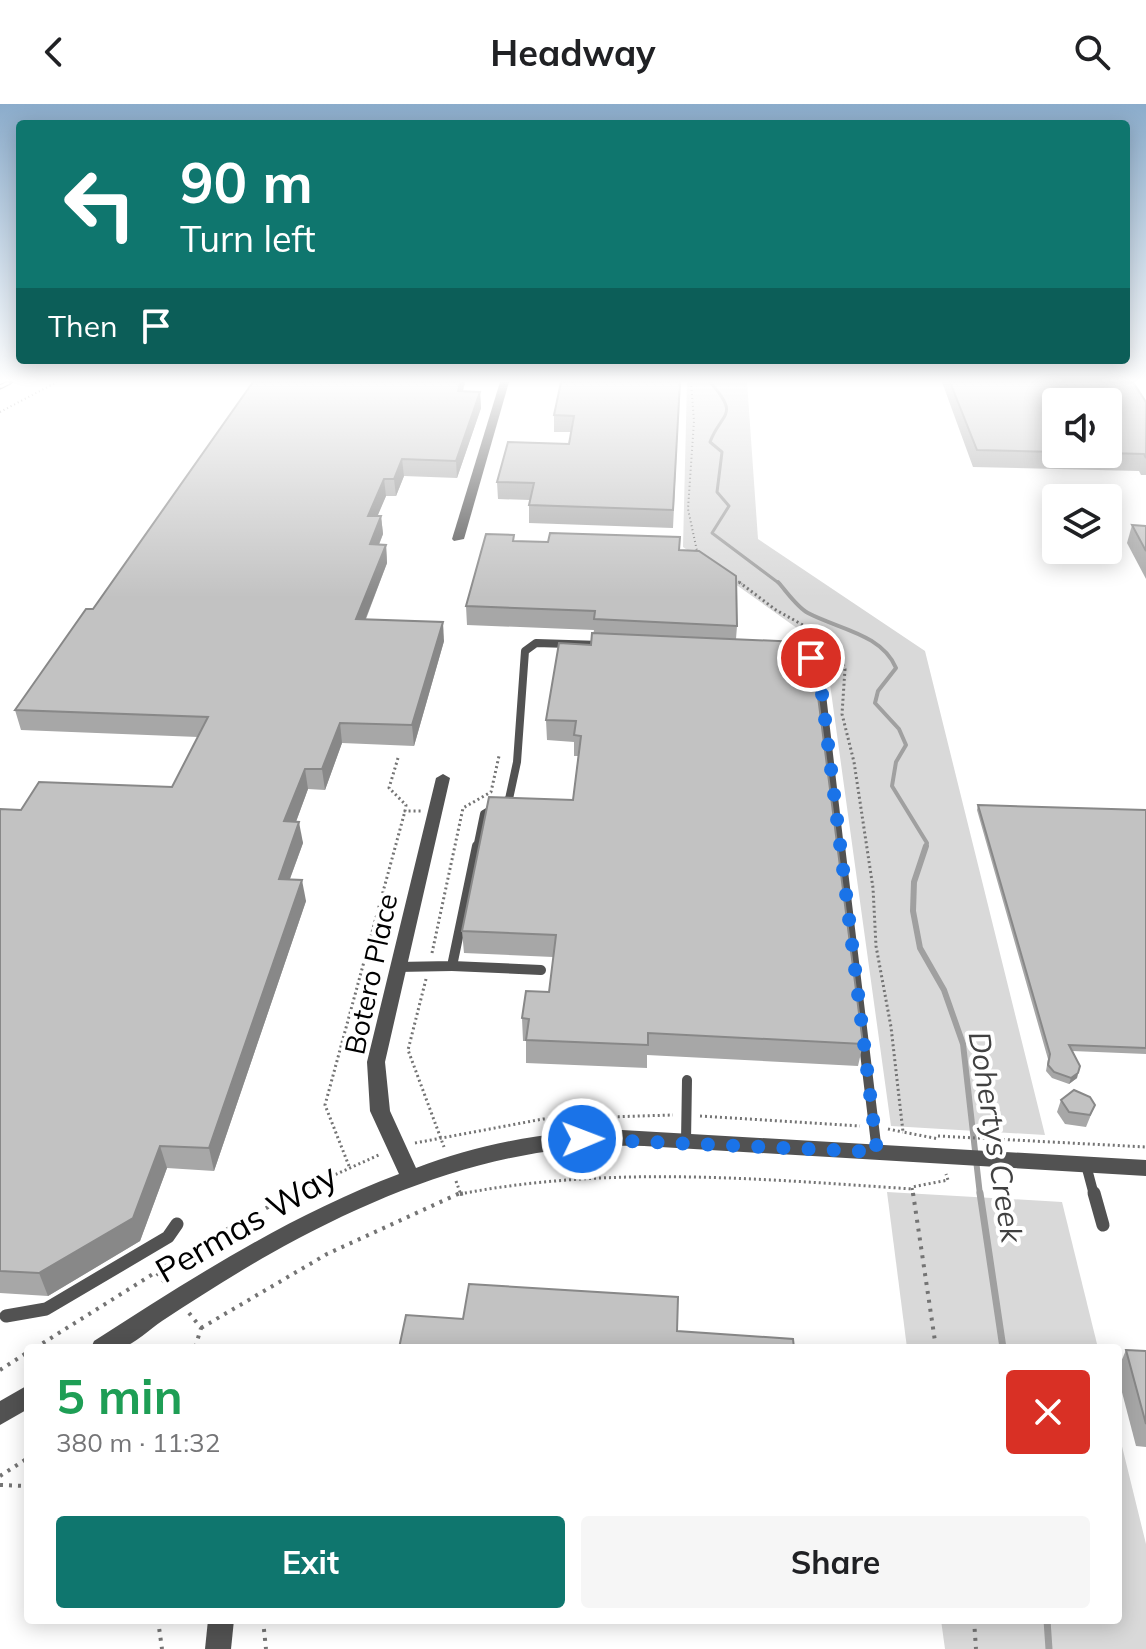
<!DOCTYPE html>
<meta charset="utf-8">
<style>
body{margin:0;font-family:Mulish,sans-serif;background:#f6f6f6;color:#202124;height:100vh;display:flex;flex-direction:column;font-size:30px;white-space:nowrap}
*{box-sizing:border-box;margin:0}
p{font-size:26px;color:#757577}
.icon{flex:none;width:44px;height:44px;fill:none;stroke:currentColor;stroke-width:2;stroke-linecap:round;stroke-linejoin:round}
.map{position:relative;flex:1;overflow:hidden}
.panel{position:absolute;left:24px;top:1240px;width:1098px;height:280px;display:flex;flex-direction:column;background:#fff;border-radius:8px;box-shadow:0 4px 20px #0003}
.panel>*{flex:none}
.top-card{position:absolute;left:16px;top:16px;width:1114px;height:244px;border-radius:8px;box-shadow:0 4px 20px #0003;background:#0f766e;color:#fff;overflow:hidden}
.fabs{position:absolute;left:1042px;top:284px;display:grid;gap:16px}
.fabs a{display:grid;place-items:center;width:80px;height:80px;border-radius:8px;background:#fff;box-shadow:0 4px 20px #0003;font-size:40px}
.pin{position:absolute;display:grid;place-items:center;width:68px;height:68px;color:#fff;margin:-34px;border:4px solid #fff;border-radius:50%;box-shadow:0 2px 8px #0007}
.me{position:absolute;width:88px;margin:-44px;rotate:89deg;stroke-linejoin:round;filter:drop-shadow(0 0 6px #0008)}
.turn{display:flex;align-items:center;gap:28px;height:168px;padding:0 32px;font-size:36px}
.turn .icon{width:104px;height:104px;stroke-width:2.5}
.turn b{display:block;font-size:56px;line-height:68px}
.then{display:flex;align-items:center;height:76px;padding:0 32px;background:#0003;gap:16px;font-size:30px}
.round{display:grid;place-items:center;flex:none;width:84px;height:84px;border-radius:8px;background:#f6f6f6}
.summary{display:flex;align-items:center;justify-content:space-between;height:136px;padding:0 32px}
h1{font-size:48px;font-weight:700;line-height:60px;color:#1e9e55}
.button{display:flex;gap:16px;margin-top:auto;padding:16px 32px}
.button a{flex:1;height:92px;border-radius:8px;background:#0f766e;color:#fff;font-size:32px;font-weight:700;line-height:92px;text-align:center}
.button a+a{background:#f6f6f6;color:#202124}
header{display:flex;justify-content:space-between;align-items:center;height:104px;padding:0 32px;background:#fff;font-size:36px;font-weight:700}
.map>svg:first-child{display:block}
.green{fill:#d9d9d9}
.lines{fill:none;stroke-linecap:round;stroke-linejoin:round}
.stream-far3{stroke:#a0a0a0;stroke-width:3}
.stream-far2{stroke:#a0a0a0;stroke-width:4}
.stream-far1{stroke:#a0a0a0;stroke-width:6}
.stream{stroke:#a0a0a0;stroke-width:7}
.path-far2{stroke:#747474;stroke-width:2;stroke-dasharray:1 3;stroke-linecap:butt}
.path-far1{stroke:#747474;stroke-width:3;stroke-dasharray:2 3;stroke-linecap:butt}
.path{stroke:#747474;stroke-width:4;stroke-dasharray:3 6;stroke-linecap:butt}
.lane-far2{stroke:#525252;stroke-width:8}
.lane-far1{stroke:#525252;stroke-width:10}
.lane{stroke:#525252;stroke-width:13}
.street{fill:#525252;fill-rule:evenodd}
.rail-casing{stroke:#000;stroke-width:5}
.rail{stroke:#fff;stroke-width:3;stroke-dasharray:10;stroke-linecap:butt}
.wall{fill:#a7a7a7;fill-rule:evenodd}
.shaded-wall{fill:#888}
.building{fill:#c2c2c2;stroke:#888;stroke-width:2}
.route{stroke:#1a73e8;stroke-width:14;stroke-dasharray:0 25.2}
.labels{text-anchor:middle;stroke-width:8;stroke-linejoin:round;paint-order:stroke}
.street-label{font-size:28px;fill:#000;stroke:#fff}
.water-label{font-size:30px;font-style:italic;fill:#414141;stroke:#fff}
.near-street-label{font-size:34px;fill:#000;stroke:#fff}
</style>
<header><svg class="icon" aria-label="back" viewBox="0 0 24 24"><path d="M15 5l-7 7 7 7"/></svg>Headway<svg class="icon" aria-label="search" viewBox="0 0 24 24"><circle cx="10" cy="10" r="6"/><path d="M15 15l6 6"/></svg></header>
<div class="map">
<svg width="1146" height="1545" viewBox="0 0 1146 1545">
<rect width="100%" height="100%" fill="#fff"/>
<g class="green">
<polygon points="687,278 747,278 758,435 925,547 1045,1031 891,1022 825,544 683,443"/>
<polygon points="887,1088 1062,1098 1098,1244 907,1244"/>
<polygon points="1118,1326 1146,1440 1146,1545 945,1545 941,1516 1118,1516"/>
</g>
<g class="lines">
<path class="stream-far3" d="M 710,278 C 741,313 721,308 710,338 L 722,348 L 717,388 L 729,402 L 712,429 L 780,480"/>
<path class="stream-far2" d="M 778,478 C 787,488 797,503 808,509 C 838,525 882,530 896,564 L 878,587 L 875,599 L 899,625 L 906,641 L 896,658 L 892,682 L 927,739 L 925,744"/>
<polyline class="stream-far1" points="926,742 914,778 913,807 920,844 944,886 963,940 980,1091"/>
<g class="stream">
<polyline points="980,1089 1003,1244"/>
<polyline points="1047,1516 1049,1545"/>
</g>
<g class="path-far2">
<polyline points="691,278 694,317 688,405 697,447"/>
<polyline points="0,308 57,278"/>
<polyline points="735,475 742,480"/>
</g>
<g class="path-far1">
<polyline points="739,478 776,506 819,530 838,548 845,565 842,610 854,658 873,784 876,842 891,923 903,1028 939,1035"/>
<polyline points="398,654 389,684 406,701 405,707 421,707"/>
<polyline points="432,849 463,704 491,688 499,652"/>
<polyline points="426,875 408,946 444,1043"/>
<polyline points="700,1012 860,1022"/>
<polyline points="888,1025 903,1028"/>
<polyline points="938,1032 1146,1043"/>
<polyline points="415,1039 543,1015 673,1011"/>
<polyline points="349,1062 325,1001 405,707"/>
<polyline points="456,1077 461,1091"/>
<path d="M 460,1090 C 611,1061 760,1075 913,1085"/>
<polyline points="290,1091 381,1050"/>
<polyline points="913,1091 912,1083 948,1076 946,1070"/>
</g>
<g class="path">
<polyline points="913,1089 936,1244"/>
<polyline points="460,1090 467,1089"/>
<polyline points="157,1169 167,1181"/>
<polyline points="189,1209 201,1224 195,1244"/>
<polyline points="201,1224 327,1150 460,1089"/>
<polyline points="35,1244 204,1138 294,1089"/>
<polyline points="0,1266 28,1248"/>
<polyline points="0,1372 28,1354"/>
<polyline points="0,1381 28,1382"/>
<polyline points="158,1516 162,1545"/>
<polyline points="263,1516 266,1545"/>
<polyline points="974,1516 976,1545"/>
</g>
<g class="lane-far2">
<polyline points="803,551 816,558 819,565 840,744"/>
<polyline points="477,744 484,710 509,695 517,658 525,547 536,539 601,541"/>
</g>
<g class="lane-far1">
<polyline points="840,742 877,1048"/>
<polyline points="452,862 541,866"/>
<polyline points="397,863 452,862 477,742"/>
<polyline points="686,1037 687,976"/>
<polyline points="1086,1061 1094,1091"/>
</g>
<g class="lane">
<polyline points="1094,1089 1103,1121"/>
<polyline points="6,1212 46,1205 168,1133 177,1120"/>
</g>
<g class="street">
<polygon points="500,278 509,278 464,435 454,437 452,435"/>
<path d="M 443,670 L 450,674 L 385,958 L 390,1007 L 416,1064 C 481,1039 552,1026 622,1026 L 1146,1056 L 1146,1072 L 644,1042 C 510,1037 386,1085 270,1150 C 233,1171 197,1194 162,1217 C 150,1225 135,1240 121,1244 C 113,1246 99,1244 91,1244 L 94,1237 C 192,1174 290,1111 399,1070 L 370,1007 L 367,958 L 436,674 Z"/>
<polygon points="28,1281 28,1305 0,1321 0,1297"/>
<polygon points="208,1516 234,1516 231,1545 205,1545"/>
</g>
<g class="rail-casing">
<polyline id="rail" points="0,283 10,278"/>
</g>
<use href="#rail" class="rail"/>
</g>
<g class="wall">
<polygon points="253,278 465,278 463,287 480,288 481,304 457,374 404,372 396,392 386,392 377,412 381,412 383,430 379,441 386,441 387,459 366,515 444,537 414,642 342,639 325,686 308,685 296,718 303,739 290,775 306,797 214,1067 167,1064 140,1137 48,1192 0,1189 0,705 21,706 172,683 198,633 21,626 15,606 93,505"/>
<polygon points="680,278 673,424 529,419 529,401 530,396 498,395 497,378 569,340 571,328 554,328 554,311"/>
<path d="M 942,278 L 1133,278 L 1146,298 L 1146,371 L 1141,371 L 1139,367 L 973,363 ZM 1056,298 L 1108,350 L 1056,350 Z"/>
<polygon points="1132,421 1146,422 1146,475 1127,439"/>
<polygon points="514,437 679,446 737,522 736,535 863,940 858,962 647,951 647,964 526,959 526,937 523,937 522,914 549,888 553,853 464,849 462,827 573,696 578,652 574,652 574,638 547,636 546,616 591,541 594,526 467,521 466,502"/>
<polygon points="978,701 1146,706 1146,950 1072,947 1078,969 1077,974 1069,980 1052,974 1046,967 1048,955 977,706"/>
<polygon points="1061,996 1095,1001 1086,1023 1065,1020 1057,1008"/>
<polygon points="1126,1246 1146,1247 1146,1343 1136,1342 1118,1273 1118,1265"/>
</g>
<g class="shaded-wall">
<polygon points="460,278 465,278 459,303 458,287"/>
<polygon points="480,288 481,304 457,374 456,357"/>
<polygon points="402,355 404,372 396,392 394,375"/>
<polygon points="384,375 386,392 370,430 368,412"/>
<polygon points="381,412 383,430 371,459 370,440"/>
<polygon points="386,441 387,459 358,534 356,515"/>
<polygon points="443,518 444,537 414,642 412,621"/>
<polygon points="340,619 342,639 325,686 322,665"/>
<polygon points="305,665 308,685 288,739 284,717"/>
<polygon points="299,718 303,739 282,796 279,775"/>
<polygon points="302,776 306,797 214,1067 209,1044"/>
<polygon points="1078,969 1077,974 1069,980 1071,974"/>
<polygon points="160,1042 167,1064 140,1137 48,1192 39,1169"/>
</g>
<g class="building">
<polygon points="253,278 460,278 458,287 480,288 456,357 402,355 394,375 384,375 368,412 381,412 370,440 386,441 356,515 443,518 412,621 340,619 322,665 305,665 284,717 299,718 279,775 302,776 209,1044 160,1042 133,1114 39,1169 0,1167 0,705 21,706 39,678 172,683 208,613 15,606 86,505 93,505"/>
<polygon points="561,278 680,278 673,406 529,401 534,379 497,378 508,338 569,340 574,312 554,311"/>
<polygon points="950,278 1133,278 1146,298 1146,354 1144,350 1108,349 1108,298 1056,298 1056,348 977,346"/>
<polygon points="1132,421 1146,422 1146,447"/>
<polygon points="550,429 680,433 679,446 699,447 736,472 737,522 594,515 595,507 466,502 486,430 514,431 513,437 548,438"/>
<polygon points="592,529 800,538 812,546 863,940 648,929 648,941 526,936 529,915 522,914 526,887 549,888 556,831 462,827 489,693 573,696 581,632 574,631 576,617 546,616 559,539 591,541"/>
<polygon points="978,701 1146,706 1146,944 1069,941 1080,962 1078,969 1071,974 1054,968 1048,961 1050,950"/>
<polygon points="1074,986 1090,993 1095,1001 1090,1011 1069,1008 1061,996"/>
<polygon points="469,1180 678,1193 677,1227 793,1235 794,1244 399,1244 406,1211 463,1215"/>
<polygon points="1126,1246 1146,1247 1146,1320"/>
</g>
<linearGradient id="sky" x2="0" y2="1"><stop stop-color="#8baccb"/><stop offset="0.56" stop-color="#fff"/><stop offset="1" stop-color="#fff" stop-opacity="0"/></linearGradient>
<rect width="1146" height="494" fill="url(#sky)"/>
<g class="lines">
<polyline class="route" points="582,1035 877,1048 819,565 811,554"/>
</g>
<g class="labels">
<g class="street-label">
<text transform="translate(371 870) rotate(-78)" y="10">Botero Place</text>
</g>
<g class="water-label">
<text transform="translate(995 1033) rotate(81)" y="10">Dohertys Creek</text>
</g>
<g class="near-street-label">
<text transform="translate(246 1119) rotate(-30)" y="12">Permas Way</text>
</g>
</g>
</svg>
<div class="fabs">
<a><svg class="icon" aria-label="sound" viewBox="0 0 24 24"><path d="M4 9h4l5-4v14l-5-4H4zM17 9q2 3 0 6"/></svg></a>
<a><svg class="icon" aria-label="layers" viewBox="0 0 24 24"><path d="M12 4l9 5-9 5-9-5zM3 14l9 5 9-5"/></svg></a>
</div>
<div class="pin" style="left:811px;top:554px;background:#d93025"><svg class="icon" aria-label="arrive" viewBox="0 0 24 24"><path d="M6 21V4h12l-3 4 3 4H6"/></svg></div>
<svg class="me" style="left:582px;top:1035px" viewBox="-20 -20 40 40"><circle r="17" fill="#1a73e8" stroke="#fff" stroke-width="3"/><path d="M0-11L8 9 0 5-8 9z" fill="#fff"/></svg>
<div class="top-card">
<div class="turn"><svg class="icon" aria-label="left" viewBox="0 0 24 24"><path d="M17 20v-9H6M10 6l-5 5 5 5"/></svg><div><b>90 m</b>Turn left</div></div>
<div class="then">Then<svg class="icon" aria-label="arrive" viewBox="0 0 24 24"><path d="M6 21V4h12l-3 4 3 4H6"/></svg></div>
</div>
<section class="panel">
<div class="summary"><div><h1>5 min</h1><p>380 m · 11:32</p></div><a class="round" style="background:#d93025;color:#fff"><svg class="icon" aria-label="close" viewBox="0 0 24 24"><path d="M6 6l12 12M18 6L6 18"/></svg></a></div>
<div class="button"><a>Exit</a><a>Share</a></div>
</section>
</div>
